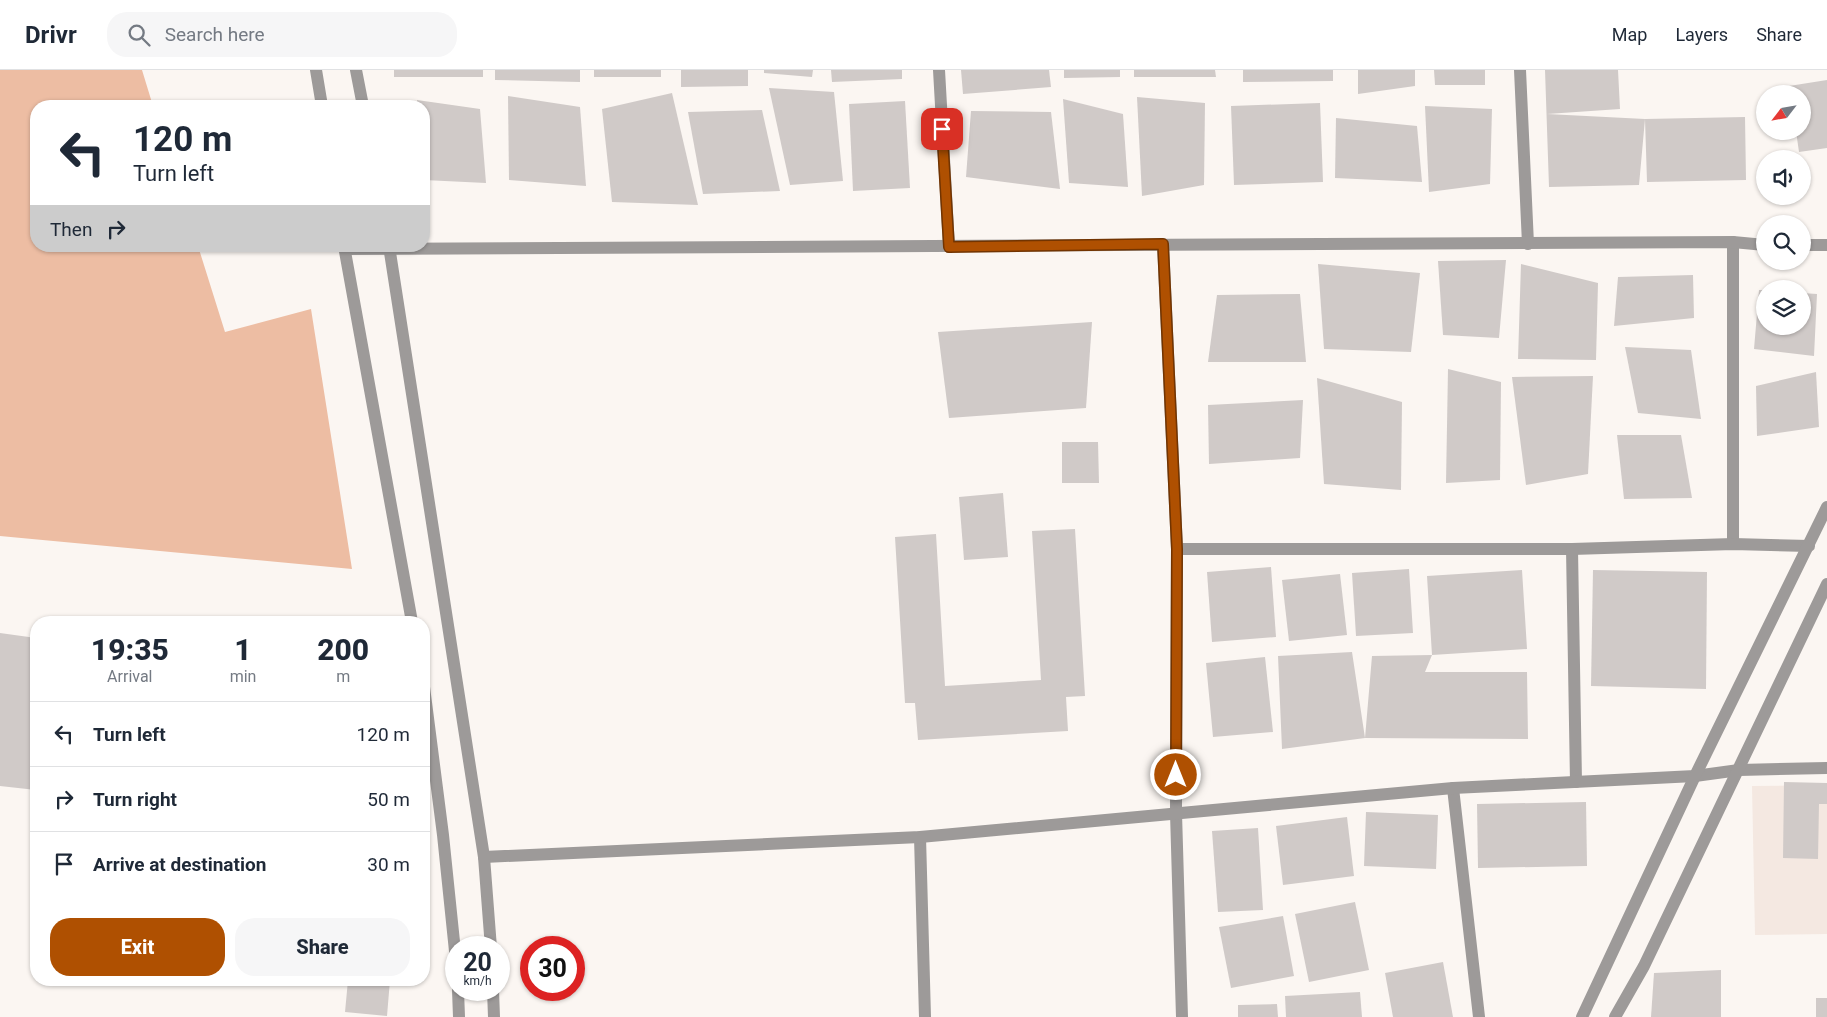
<!DOCTYPE html>
<style>
body{margin:0;font-family:Roboto,sans-serif;background:#f6f6f7;color:#1f2937;height:100vh;display:flex;flex-direction:column;font-size:19px;white-space:nowrap}
*{box-sizing:border-box;margin:0}
p{font-size:16px;color:#747a83}
.icon{flex:none;width:28px;height:28px;fill:none;stroke:currentColor;stroke-width:2;stroke-linecap:round;stroke-linejoin:round}
.map{position:relative;flex:1;overflow:hidden}
.sheet{position:absolute;left:30px;top:546px;width:400px;height:370px;display:flex;flex-direction:column;background:#fff;border-radius:20px;box-shadow:0 1px 4px #0004}
.sheet>*{flex:none}
.top-card{position:absolute;left:30px;top:30px;width:400px;height:152px;border-radius:20px;box-shadow:0 1px 4px #0004;background:#fff;color:#1f2937;overflow:hidden}
.needle{width:32px;rotate:239deg}
.buttons{position:absolute;left:1756px;top:15px;display:grid;gap:10px}
.buttons a{display:grid;place-items:center;width:55px;height:55px;border-radius:50%;background:#fff;box-shadow:0 1px 4px #0004;font-size:25px}
.speed{position:absolute;left:445px;top:866px;display:flex;gap:10px;font-size:25px;font-weight:700;text-align:center}
.speed>*{display:grid;place-content:center;width:65px;height:65px;border-radius:50%;background:#fff;box-shadow:0 1px 4px #0004;line-height:1}
.speed small{font-size:12px;font-weight:400}
.speed .limit{border:8px solid #d22;background:#fff;color:#111}
.pin{position:absolute;display:grid;place-items:center;width:42px;height:42px;color:#fff;margin:-21px;border-radius:10px;box-shadow:0 2px 8px #0006}
.me{position:absolute;width:55px;margin:-28px;rotate:0deg;stroke-linejoin:round;filter:drop-shadow(0 0 4px #0008)}
.turn{display:flex;align-items:center;gap:18px;height:105px;padding:0 20px;font-size:22px}
.turn .icon{width:65px;height:65px;stroke-width:2.5}
.turn b{display:block;font-size:35px;line-height:42px}
.then{display:flex;align-items:center;height:48px;padding:0 20px;background:#0003;gap:10px;font-size:19px}
.eta{display:flex;justify-content:space-evenly;align-items:center;height:85px;text-align:center}
.eta b{font-size:30px;font-weight:800;line-height:35px}
.action{display:flex;gap:10px;margin-top:auto;padding:10px 20px}
.action a{flex:1;height:58px;border-radius:20px;background:#af5001;color:#fff;font-size:20px;font-weight:800;line-height:58px;text-align:center}
.action a+a{background:#f6f6f7;color:#1f2937}
ul{padding:0;list-style:none}
li{display:flex;align-items:center;gap:15px;height:65px;padding:0 20px;border-top:1px solid #e0e1e3}
li div{flex:1}
li b{display:block;font-size:19px}
li em{font-style:normal}
header{display:flex;align-items:center;gap:30px;box-sizing:border-box;height:70px;padding:0 25px;background:#fff;border-bottom:1px solid #e0e1e3}
header strong{font-size:24px}
nav{display:flex;gap:28px;margin-inline-start:auto;font-size:18px}
.search{width:350px;height:45px;background:#f6f6f7;display:flex;align-items:center;gap:12px;box-sizing:border-box;padding:0 18px;border-radius:20px;color:#747a83;font-size:19px}
.map>svg:first-child{display:block}
.built{fill:#f4e8e1}
.green{fill:#edbda3}
.building{fill:#d0cac8}
.lines{fill:none;stroke-linecap:round;stroke-linejoin:round}
.minor{stroke:#9d9a99;stroke-width:12}
.tertiary{stroke:#9d9a99;stroke-width:12}
.route-casing{stroke:#723401;stroke-width:12}
.route{stroke:#af5001;stroke-width:9}
</style>
<header>
<strong>Drivr</strong>
<div class="search"><svg class="icon" aria-label="search" viewBox="0 0 24 24"><circle cx="10" cy="10" r="6"/><path d="M15 15l6 6"/></svg>Search here</div>
<nav><a>Map</a><a>Layers</a><a>Share</a></nav>
</header>
<div class="map">
<svg width="1827" height="947" viewBox="0 0 1827 947">
<rect width="100%" height="100%" fill="#fbf6f2"/>
<polygon class="built" points="1827,715 1827,864 1755,865 1752,716"/>
<polygon class="green" points="0,0 142,0 153,36 36,36 36,176 198,176 225,262 311,239 352,499 0,466"/>
<g class="building">
<rect x="394" y="0" width="89" height="7"/>
<polygon points="495,0 580,0 580,12 495,10"/>
<rect x="594" y="0" width="67" height="7"/>
<polygon points="681,0 748,0 748,16 681,17"/>
<polygon points="764,0 813,0 812,7 764,3"/>
<polygon points="831,0 902,0 902,9 832,12"/>
<polygon points="961,0 1049,0 1051,17 963,24"/>
<polygon points="1064,0 1120,0 1120,7 1064,8"/>
<polygon points="1134,0 1215,0 1216,7 1134,7"/>
<polygon points="1243,0 1333,0 1333,11 1243,12"/>
<polygon points="1358,0 1415,0 1415,16 1358,24"/>
<polygon points="1434,0 1485,0 1485,15 1435,15"/>
<polygon points="1545,0 1618,0 1620,39 1547,44 1645,49 1745,47 1746,110 1647,112 1645,49 1639,115 1549,117"/>
<polygon points="1827,10 1827,78 1799,82 1796,61 1802,61 1802,24 1790,24 1789,16"/>
<polygon points="769,18 834,22 843,111 790,115"/>
<polygon points="672,23 698,135 612,132 602,39"/>
<polygon points="508,26 580,37 586,116 509,110"/>
<polygon points="1137,27 1205,33 1204,115 1142,126"/>
<polygon points="1063,29 1123,44 1128,117 1069,113"/>
<polygon points="417,30 480,39 486,113 424,110 424,36 417,36"/>
<polygon points="905,31 910,118 853,121 849,34"/>
<polygon points="1320,33 1323,112 1234,115 1231,36"/>
<polygon points="1425,36 1492,39 1490,114 1429,122"/>
<polygon points="762,40 780,121 703,124 688,42"/>
<polygon points="971,41 1051,42 1060,119 966,107"/>
<polygon points="1336,48 1417,56 1422,112 1335,108"/>
<polygon points="1506,190 1499,268 1443,265 1438,191"/>
<polygon points="1318,194 1420,203 1411,282 1324,279"/>
<polygon points="1521,194 1598,213 1596,290 1518,289"/>
<polygon points="1693,205 1694,248 1614,256 1618,207"/>
<polygon points="1759,220 1765,220 1765,256 1802,256 1802,223 1817,224 1814,286 1754,279"/>
<polygon points="1300,224 1306,292 1208,292 1217,225"/>
<polygon points="1092,252 1086,338 949,348 938,262"/>
<polygon points="1625,277 1691,280 1701,349 1638,343"/>
<polygon points="1448,299 1501,312 1500,410 1446,413"/>
<polygon points="1816,302 1819,357 1757,366 1756,316"/>
<polygon points="1593,306 1588,404 1526,415 1512,307"/>
<polygon points="1317,308 1402,332 1401,420 1324,414"/>
<polygon points="1303,330 1300,388 1209,394 1208,335"/>
<polygon points="1617,365 1681,365 1692,428 1624,429"/>
<polygon points="1062,372 1098,372 1099,413 1062,413"/>
<polygon points="1003,423 1008,487 964,490 959,427"/>
<polygon points="1075,459 1085,626 1066,627 1068,661 918,670 915,633 905,633 895,467 936,464 945,616 1041,610 1032,461"/>
<polygon points="1271,497 1276,567 1212,572 1207,502"/>
<polygon points="1409,499 1413,563 1356,566 1352,503"/>
<polygon points="1522,500 1527,579 1432,585 1427,506"/>
<polygon points="1593,500 1707,502 1706,619 1591,616"/>
<polygon points="1340,504 1347,565 1289,571 1282,510"/>
<polygon points="0,563 36,568 36,720 0,716"/>
<polygon points="1352,582 1365,668 1372,586 1432,585 1425,602 1527,602 1528,669 1365,668 1282,679 1278,586"/>
<polygon points="1265,587 1273,662 1213,667 1206,593"/>
<polygon points="1784,712 1827,713 1827,734 1819,734 1818,789 1783,788"/>
<polygon points="1586,732 1587,796 1478,798 1477,734"/>
<polygon points="1366,742 1438,745 1436,799 1364,796"/>
<polygon points="1347,747 1354,806 1283,815 1276,756"/>
<polygon points="1258,758 1263,840 1218,842 1212,761"/>
<polygon points="1355,832 1369,900 1309,912 1295,844"/>
<polygon points="1283,846 1294,906 1231,918 1219,857"/>
<polygon points="1443,892 1453,947 1393,947 1385,903"/>
<polygon points="1721,900 1721,947 1651,947 1654,903"/>
<polygon points="348,910 390,910 387,946 345,942"/>
<polygon points="1360,922 1362,947 1286,947 1285,926"/>
<rect x="1816" y="928" width="11" height="19"/>
<polygon points="1277,934 1278,947 1238,947 1238,935"/>
</g>
<g class="lines">
<g class="minor">
<polyline points="939,0 949,177"/>
<polyline points="1520,0 1528,174"/>
<polyline points="1733,172 1733,474"/>
<polyline points="1163,174 1177,479 1176,743 1182,947"/>
<polyline points="1802,175 1827,175"/>
<path d="M 345,179 C 807,176 1270,176 1733,172 L 1765,175"/>
<polyline points="1177,479 1572,479 1733,474 1809,476"/>
<polyline points="1572,479 1576,712"/>
<polyline points="1453,718 1479,947"/>
<polyline points="920,767 925,947"/>
<polyline points="484,787 920,767 1453,718 1695,706 1739,700 1827,698"/>
</g>
<g class="tertiary">
<polyline points="316,0 322,36"/>
<polyline points="356,0 363,36"/>
<polyline points="344,176 412,552"/>
<polyline points="389,176 484,787 491,878"/>
<polyline points="424,617 443,765 456,891"/>
<polyline points="458,920 459,947"/>
<polyline points="493,920 494,947"/>
<polyline points="1582,947 1695,706 1827,437"/>
<polyline points="1615,947 1644,896 1827,514"/>
</g>
</g>
<g class="lines">
<g class="route-casing">
<polyline id="route" points="942,59 949,177 1163,174 1177,479 1176,705"/>
</g>
<use href="#route" class="route"/>
</g>
</svg>
<div class="buttons">
<a><svg class="needle" viewBox="-14 -14 28 28"><path d="M0-13l5 13h-10z" fill="#e53935"/><path d="M0 13l5-13h-10z" fill="#747a83"/></svg></a>
<a><svg class="icon" aria-label="sound" viewBox="0 0 24 24"><path d="M4 9h4l5-4v14l-5-4H4zM17 9q2 3 0 6"/></svg></a>
<a><svg class="icon" aria-label="search" viewBox="0 0 24 24"><circle cx="10" cy="10" r="6"/><path d="M15 15l6 6"/></svg></a>
<a><svg class="icon" aria-label="layers" viewBox="0 0 24 24"><path d="M12 4l9 5-9 5-9-5zM3 14l9 5 9-5"/></svg></a>
</div>
<div class="speed"><div>20<small>km/h</small></div><div class="limit">30</div></div>
<div class="pin" style="left:942px;top:59px;background:#d93025"><svg class="icon" aria-label="arrive" viewBox="0 0 24 24"><path d="M6 21V4h12l-3 4 3 4H6"/></svg></div>
<svg class="me" style="left:1176px;top:705px" viewBox="-20 -20 40 40"><circle r="17" fill="#af5001" stroke="#fff" stroke-width="3"/><path d="M0-11L8 9 0 5-8 9z" fill="#fff"/></svg>
<div class="top-card">
<div class="turn"><svg class="icon" aria-label="left" viewBox="0 0 24 24"><path d="M17 20v-9H6M10 6l-5 5 5 5"/></svg><div><b>120 m</b>Turn left</div></div>
<div class="then">Then<svg class="icon" aria-label="right" viewBox="0 0 24 24"><path d="M7 20v-9h11M14 6l5 5-5 5"/></svg></div>
</div>
<section class="sheet">
<div class="eta">
<div><b>19:35</b><p>Arrival</p></div>
<div><b>1</b><p>min</p></div>
<div><b>200</b><p>m</p></div>
</div>
<ul>
<li><svg class="icon" aria-label="left" viewBox="0 0 24 24"><path d="M17 20v-9H6M10 6l-5 5 5 5"/></svg><div><b>Turn left</b></div><em>120 m</em></li>
<li><svg class="icon" aria-label="right" viewBox="0 0 24 24"><path d="M7 20v-9h11M14 6l5 5-5 5"/></svg><div><b>Turn right</b></div><em>50 m</em></li>
<li><svg class="icon" aria-label="arrive" viewBox="0 0 24 24"><path d="M6 21V4h12l-3 4 3 4H6"/></svg><div><b>Arrive at destination</b></div><em>30 m</em></li>
</ul>
<div class="action"><a>Exit</a><a>Share</a></div>
</section>
</div>
